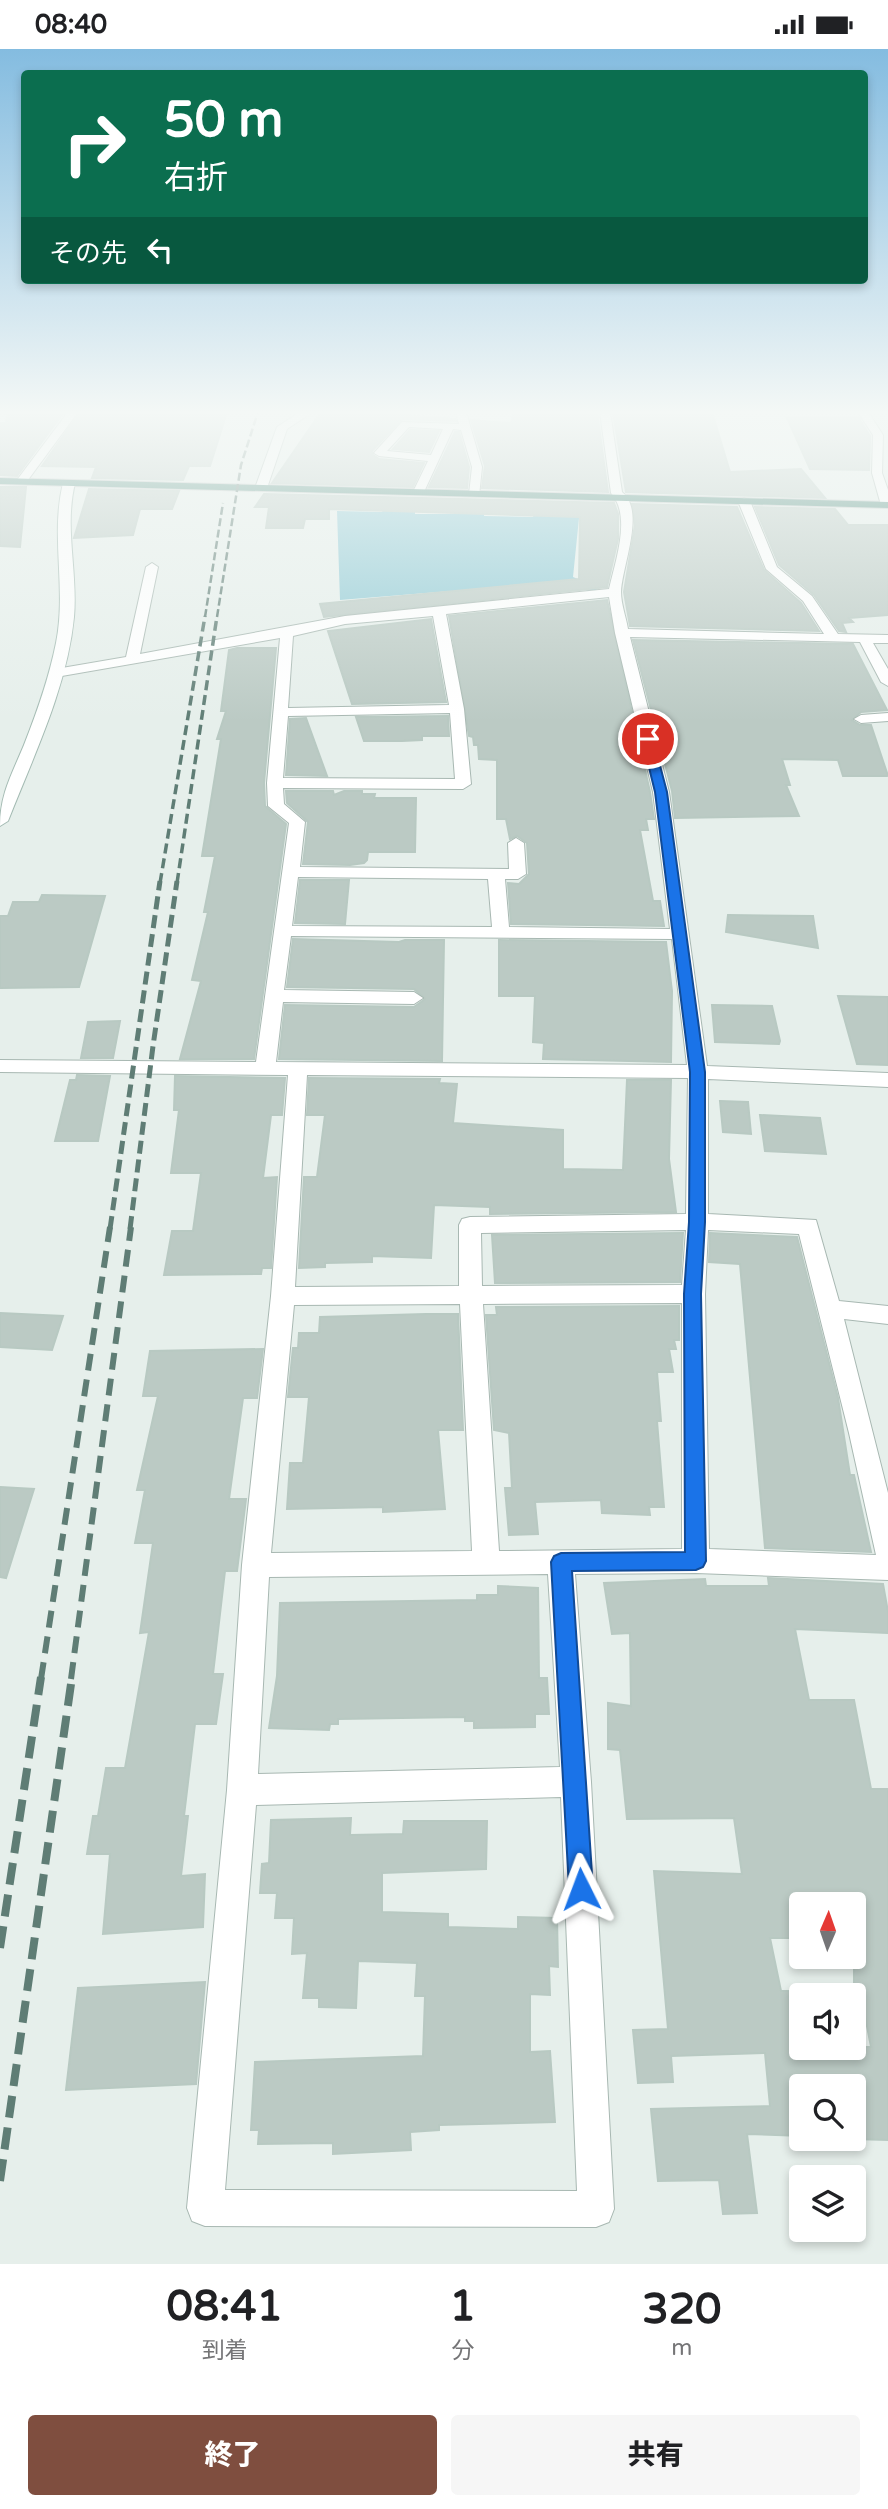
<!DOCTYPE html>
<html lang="ja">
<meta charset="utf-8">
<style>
body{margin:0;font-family:"Varela Round","Noto Sans JP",sans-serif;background:#f6f6f6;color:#202124;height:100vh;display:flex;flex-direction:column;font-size:26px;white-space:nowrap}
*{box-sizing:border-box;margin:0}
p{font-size:23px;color:#757577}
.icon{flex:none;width:38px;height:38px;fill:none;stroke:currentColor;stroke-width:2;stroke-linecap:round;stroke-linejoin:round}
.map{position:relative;height:2215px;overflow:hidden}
.sheet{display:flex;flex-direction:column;background:#fff;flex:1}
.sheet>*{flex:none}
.guide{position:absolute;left:21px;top:21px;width:847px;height:214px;border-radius:7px;box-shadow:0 4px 10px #0003;background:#0b6e4f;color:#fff;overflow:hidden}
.needle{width:46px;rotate:2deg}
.fabs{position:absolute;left:789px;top:1843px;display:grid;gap:14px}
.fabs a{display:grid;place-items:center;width:77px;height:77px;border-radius:7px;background:#fff;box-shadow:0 4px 10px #0003;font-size:35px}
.pin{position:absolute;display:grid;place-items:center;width:60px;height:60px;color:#fff;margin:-30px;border:4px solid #fff;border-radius:50%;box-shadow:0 2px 7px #0007}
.me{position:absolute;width:77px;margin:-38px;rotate:357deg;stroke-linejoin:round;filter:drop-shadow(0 0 5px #0008)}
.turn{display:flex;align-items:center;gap:24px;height:147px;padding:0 28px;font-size:32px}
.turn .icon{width:91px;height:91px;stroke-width:2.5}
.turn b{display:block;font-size:49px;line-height:60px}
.then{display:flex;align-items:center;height:66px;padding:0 28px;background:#0003;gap:14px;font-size:26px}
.eta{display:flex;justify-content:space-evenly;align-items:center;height:119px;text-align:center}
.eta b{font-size:42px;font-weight:800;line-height:49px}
.button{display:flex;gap:14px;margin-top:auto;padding:14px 28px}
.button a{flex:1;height:80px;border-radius:7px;background:#7f4e3f;color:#fff;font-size:28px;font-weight:800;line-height:80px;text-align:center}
.button a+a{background:#f6f6f6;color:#202124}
.status{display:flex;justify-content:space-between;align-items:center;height:49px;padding:0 35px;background:#fff;direction:ltr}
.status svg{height:19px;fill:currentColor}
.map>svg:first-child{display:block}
.water{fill:#8ec9d4}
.building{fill:#bbcac4;stroke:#b8c9c2;stroke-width:2;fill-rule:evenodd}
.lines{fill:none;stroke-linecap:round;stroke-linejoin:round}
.minor-casing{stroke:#a8b8b2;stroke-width:2}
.tertiary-casing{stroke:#a8b8b2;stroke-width:2}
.secondary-casing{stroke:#a4bbb3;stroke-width:2}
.trunk-casing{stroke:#c2cac8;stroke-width:2}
.minor{fill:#fff;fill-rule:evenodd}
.tertiary{fill:#fff;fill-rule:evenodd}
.secondary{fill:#fff;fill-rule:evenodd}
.trunk{fill:#4c8a7c;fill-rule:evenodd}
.rail-far4{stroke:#5f7d75;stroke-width:2.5;stroke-dasharray:8 3.5;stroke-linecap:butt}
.rail-far3{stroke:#5f7d75;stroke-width:3.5;stroke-dasharray:10 5;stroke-linecap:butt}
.rail-far2{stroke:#5f7d75;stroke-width:5;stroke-dasharray:13 6;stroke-linecap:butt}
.rail-far1{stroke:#5f7d75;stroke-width:6;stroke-dasharray:17 9;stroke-linecap:butt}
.rail{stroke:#5f7d75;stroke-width:8;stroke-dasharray:22 10;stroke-linecap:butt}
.route{fill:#1a73e8;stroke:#114b97;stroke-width:2}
</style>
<div class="status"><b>08:40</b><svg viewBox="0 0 49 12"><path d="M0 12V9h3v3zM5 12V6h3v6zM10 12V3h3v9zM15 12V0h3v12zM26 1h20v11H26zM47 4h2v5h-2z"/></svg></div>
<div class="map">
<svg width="888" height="2215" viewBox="0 0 888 2215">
<rect width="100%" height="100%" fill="#e6efeb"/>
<polygon class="water" points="388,451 415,453 415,465 472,465 476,452 485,452 484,467 533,468 534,465 604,460 579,469 573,528 600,539 591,543 562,532 464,541 471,555 459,556 451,542 340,551 337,462 382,463"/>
<g class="building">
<polygon points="64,363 17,427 0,426 0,374 6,374 7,366"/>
<polygon points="80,363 227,363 210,417 189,417 183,431 92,429 96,418 42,417"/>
<polygon points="321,363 369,363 455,370 456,372 402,370 372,402 373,406 379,410 424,414 413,438 272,434"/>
<polygon points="514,363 597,363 608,443 482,439 485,417 471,371 511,374"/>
<polygon points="613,363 712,363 730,423 801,420 825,449 626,443"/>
<polygon points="858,368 870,387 869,421 810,420 787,369"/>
<polygon points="410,381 439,382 429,403 393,400"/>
<polygon points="455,383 459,383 469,418 467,439 429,438"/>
<polygon points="0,438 26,438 20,498 0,497"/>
<polygon points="89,440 179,442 172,460 140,460 133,486 74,489"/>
<polygon points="264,445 614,454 618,465 618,490 607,538 324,568 320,555 579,530 580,468 329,460 329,470 305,470 303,479 266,479 269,458 255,458"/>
<polygon points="632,455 737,458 764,521 801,554 819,582 630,577 624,543 635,476"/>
<polygon points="755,458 835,460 848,476 888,476 888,566 849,569 853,573 842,574 846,583 839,582 814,546 779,516"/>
<polygon points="607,551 650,743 654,770 646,770 648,781 640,781 653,852 660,852 664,877 511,875 508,834 519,835 529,825 527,794 517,787 510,790 506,770 497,770 497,711 479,710 478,696 474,696 473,688 469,687 449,567"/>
<polygon points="431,570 446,653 352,655 328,582"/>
<polygon points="633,591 853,595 887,661 861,663 852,671 860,676 871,676 888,727 843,727 838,711 782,710 790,736 786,736 799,767 675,769 672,742"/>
<polygon points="237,599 276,599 264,734 265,757 286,775 254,1010 180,1010 201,932 192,931 208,863 204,863 215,807 202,807 221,690 217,690 226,662 221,662 229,601"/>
<polygon points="448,667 449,687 422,687 422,691 402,692 364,692 356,668"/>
<polygon points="306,669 327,727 286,726 290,670"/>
<polygon points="286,742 333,742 334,746 344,742 362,742 362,745 375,745 374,749 416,749 415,803 368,803 367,811 364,814 350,816 303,815 308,773 287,754"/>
<polygon points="300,831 349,831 345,875 295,874"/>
<polygon points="42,846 105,847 79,938 0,939 0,867 8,867 13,853 39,853"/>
<polygon points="728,866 813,867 818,899 726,883"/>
<polygon points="293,890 399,893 405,891 444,891 442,1012 279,1010 285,956 414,958 425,950 414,940 287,938"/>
<polygon points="499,891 666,893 672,942 671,1013 543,1010 544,994 533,993 535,947 499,947"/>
<polygon points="838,947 888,948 888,1016 857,1015"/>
<polygon points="712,956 772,957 780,992 779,995 715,993"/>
<polygon points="120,972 113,1009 81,1009 88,973"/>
<polygon points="77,1026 110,1027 98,1092 55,1092 70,1031 76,1031"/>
<polygon points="175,1027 285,1029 282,1066 271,1066 263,1129 277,1128 271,1219 262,1219 261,1225 164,1226 172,1182 193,1182 201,1124 171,1124 179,1061 174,1061"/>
<polygon points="309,1029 440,1030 439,1034 457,1035 453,1074 563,1081 563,1120 623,1121 627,1031 671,1031 669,1110 676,1163 490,1165 490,1158 434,1156 431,1209 372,1207 372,1213 325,1214 325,1218 299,1219 304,1128 317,1128 325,1066 307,1066"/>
<polygon points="720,1052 748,1053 751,1085 723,1083"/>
<polygon points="760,1066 820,1069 826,1105 765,1102"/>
<polygon points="683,1184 680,1233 495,1234 492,1186"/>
<polygon points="710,1184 797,1188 838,1349 850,1426 854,1426 871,1503 765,1499 740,1215 709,1213"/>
<polygon points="679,1257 679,1291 674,1291 676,1300 669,1300 673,1323 657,1323 661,1372 657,1372 664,1458 649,1458 650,1466 602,1464 601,1451 535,1453 538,1485 509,1486 505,1439 512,1439 509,1384 494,1381 486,1266 497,1266 496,1258"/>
<polygon points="0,1264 63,1267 52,1301 0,1298"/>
<polygon points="426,1265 458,1265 463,1381 438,1381 445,1460 383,1463 383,1458 287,1460 290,1414 303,1414 309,1348 288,1348 293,1299 298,1299 299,1284 319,1284 320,1268"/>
<polygon points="263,1300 257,1349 243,1349 229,1450 246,1450 237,1522 225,1522 213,1625 223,1625 216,1675 195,1675 184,1767 188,1767 181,1827 205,1825 203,1878 103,1885 110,1805 87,1805 93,1767 98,1767 106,1719 125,1719 149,1583 140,1584 153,1494 135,1494 145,1441 137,1441 158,1347 143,1347 150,1302"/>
<polygon points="0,1438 34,1440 6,1529 0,1528"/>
<path d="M 768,1529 L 883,1535 L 888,1563 L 888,1584 L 795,1580 L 809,1651 L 854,1651 L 871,1740 L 888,1740 L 888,2091 L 854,2090 L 854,2037 L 802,2037 L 802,2087 L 747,2085 L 757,2164 L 723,2165 L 719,2131 L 658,2132 L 651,2060 L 770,2057 L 765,2004 L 671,2007 L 673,2033 L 638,2034 L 633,1981 L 668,1980 L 654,1822 L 742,1825 L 734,1769 L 627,1770 L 620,1701 L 608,1700 L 608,1654 L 631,1657 L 630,1584 L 612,1585 L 604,1534 L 705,1530 L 706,1537 L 769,1537 ZM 802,1855 L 854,1855 L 854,1946 L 861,1946 L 871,1998 L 802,1998 L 802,1942 L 781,1942 L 770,1889 L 802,1889 Z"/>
<polygon points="498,1537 538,1539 539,1629 547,1629 549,1665 535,1665 535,1678 474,1679 474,1672 465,1672 465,1668 338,1670 338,1675 330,1675 329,1681 269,1679 277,1627 280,1554 477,1551 477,1546 498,1546"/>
<polygon points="351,1769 350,1786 403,1785 404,1772 487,1772 486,1820 382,1824 382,1863 448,1865 448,1878 518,1880 518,1868 557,1869 558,1918 549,1917 550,1946 530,1945 530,2003 550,2002 555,2073 439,2076 439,2081 410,2083 411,2101 333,2105 333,2094 258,2095 259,2081 251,2081 255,2013 423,2007 425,1947 415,1947 417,1914 358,1912 356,1959 319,1958 319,1949 303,1949 307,1904 292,1905 294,1869 275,1869 277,1844 260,1844 262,1815 269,1814 271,1771"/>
<polygon points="205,1933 196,2035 66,2041 78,1939"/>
</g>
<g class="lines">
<g class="minor-casing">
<g id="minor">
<polygon points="300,363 313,363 287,380 267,439 257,441 255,439 277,378"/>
<path d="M 456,363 L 466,363 L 482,418 L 479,447 L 469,445 L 472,418 L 461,381 L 453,380 L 423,445 L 413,443 L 428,412 L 379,407 L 374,404 L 402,373 L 459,375 ZM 409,378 L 443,380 L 431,406 L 387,402 Z"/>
<path d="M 600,363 L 610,363 L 622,443 C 646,462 622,517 621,543 C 621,555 626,568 628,580 L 824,585 L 803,552 L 766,520 L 738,452 L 744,449 L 750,452 L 777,518 L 812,547 L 838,585 L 888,586 L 888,594 L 873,594 L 888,620 L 888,637 L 881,633 L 860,593 L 630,588 L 669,743 L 707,1017 L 888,1024 L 888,1038 L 708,1030 L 708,1165 L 816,1171 L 839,1252 L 888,1257 L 888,1275 L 844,1270 L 888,1444 L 888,1531 L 696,1524 L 575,1525 L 591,1733 L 614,2160 L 609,2173 L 596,2178 L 205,2177 L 192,2172 L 187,2159 L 227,1741 L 242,1516 L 271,1247 L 288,1026 L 0,1023 L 0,1011 L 256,1013 L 289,774 L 268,757 L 267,734 L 280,589 L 56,628 L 49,624 L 56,620 L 126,608 L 146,518 L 152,514 L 158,518 L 140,605 L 345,567 L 609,540 C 615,513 632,467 611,444 ZM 609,548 L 615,584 L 653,743 L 670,880 L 509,878 L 505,830 L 518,830 L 526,825 L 524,794 L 516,789 L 508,794 L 509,820 L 300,818 L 305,773 L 284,755 L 283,739 L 463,740 L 471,735 L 464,660 L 446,565 ZM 433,567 L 449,656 L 288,659 L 293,587 L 345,575 ZM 450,664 L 455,730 L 283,729 L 288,667 ZM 298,828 L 488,830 L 492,878 L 292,877 ZM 291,887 L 672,890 L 687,1016 L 276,1013 L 283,953 L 414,955 L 423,949 L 414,943 L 284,941 ZM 307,1026 L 688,1029 L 686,1165 L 470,1168 L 462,1170 L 459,1176 L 459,1237 L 295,1238 ZM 686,1181 L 682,1236 L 482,1237 L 481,1184 ZM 708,1181 L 799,1185 L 849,1384 L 876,1506 L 709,1500 L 705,1245 ZM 682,1254 L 682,1500 L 499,1502 L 483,1255 ZM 460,1255 L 472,1502 L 271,1504 L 294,1256 ZM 548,1525 L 560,1718 L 258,1725 L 269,1528 ZM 561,1748 L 577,2142 L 225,2141 L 256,1756 Z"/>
<polygon points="858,363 868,363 883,386 882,424 888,441 888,459 881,456 872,424 873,386"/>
<polygon points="888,664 888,672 861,674 854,670 861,666"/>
</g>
</g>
<g class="tertiary-casing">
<polygon id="tertiary" points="68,363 78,363 25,435 17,435 17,431"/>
</g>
<g class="secondary-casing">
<path id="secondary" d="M 69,431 L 75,434 C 64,479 78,523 74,568 C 67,639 34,706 8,772 L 0,777 C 0,745 12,725 24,696 C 37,663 49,629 56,594 C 67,540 50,487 63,434 Z"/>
</g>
<g class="trunk-casing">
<polygon id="trunk" points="0,429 888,453 888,459 0,435"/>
</g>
<use href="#minor" class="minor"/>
<use href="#tertiary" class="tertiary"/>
<use href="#secondary" class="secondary"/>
<use href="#trunk" class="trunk"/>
<g class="rail-far4">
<polyline points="205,568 223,454"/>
<polyline points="217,568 241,416 258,363"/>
</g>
<g class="rail-far3">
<polyline points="160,834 205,567"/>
<polyline points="177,834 217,567"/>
</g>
<g class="rail-far2">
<polyline points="110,1180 160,832"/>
<polyline points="130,1180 153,997 177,832"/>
</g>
<g class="rail-far1">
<polyline points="41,1630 110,1178"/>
<polyline points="71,1630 131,1178"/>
</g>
<g class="rail">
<polyline points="0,1899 41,1628"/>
<polyline points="0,2132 72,1628"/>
</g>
</g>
<linearGradient id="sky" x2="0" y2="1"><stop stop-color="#84bce0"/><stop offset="0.54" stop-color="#f4f8f6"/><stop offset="1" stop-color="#f4f8f6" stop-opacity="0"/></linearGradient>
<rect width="888" height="673" fill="url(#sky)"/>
<polygon class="route" points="648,687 653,690 667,743 705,1023 705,1173 701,1245 706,1512 703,1518 696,1521 572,1522 593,1840 590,1848 581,1852 573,1848 569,1840 551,1513 554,1507 561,1504 685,1503 684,1245 689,1173 690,1023 655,743 642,690"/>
</svg>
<div class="fabs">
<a><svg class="needle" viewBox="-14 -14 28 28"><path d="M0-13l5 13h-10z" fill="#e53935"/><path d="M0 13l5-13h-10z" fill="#757577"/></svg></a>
<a><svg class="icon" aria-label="sound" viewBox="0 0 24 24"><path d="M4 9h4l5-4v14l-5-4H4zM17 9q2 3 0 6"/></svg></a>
<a><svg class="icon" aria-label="search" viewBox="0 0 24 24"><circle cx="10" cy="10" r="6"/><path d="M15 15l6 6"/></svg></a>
<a><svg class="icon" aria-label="layers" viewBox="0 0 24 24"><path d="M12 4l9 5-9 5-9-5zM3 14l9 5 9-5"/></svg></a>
</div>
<div class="pin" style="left:648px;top:690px;background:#d93025"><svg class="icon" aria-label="arrive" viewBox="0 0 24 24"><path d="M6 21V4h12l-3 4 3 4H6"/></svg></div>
<svg class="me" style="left:581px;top:1840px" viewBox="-20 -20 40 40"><path d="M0-17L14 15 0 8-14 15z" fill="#1a73e8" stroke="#fff" stroke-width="4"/></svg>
<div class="guide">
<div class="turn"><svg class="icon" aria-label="right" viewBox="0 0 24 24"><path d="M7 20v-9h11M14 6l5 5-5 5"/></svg><div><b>50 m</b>右折</div></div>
<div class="then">その先<svg class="icon" aria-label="left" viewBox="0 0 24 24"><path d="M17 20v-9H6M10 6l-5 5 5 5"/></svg></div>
</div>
</div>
<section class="sheet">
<div class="eta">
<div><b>08:41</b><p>到着</p></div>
<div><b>1</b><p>分</p></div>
<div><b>320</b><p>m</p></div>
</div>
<div class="button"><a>終了</a><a>共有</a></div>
</section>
